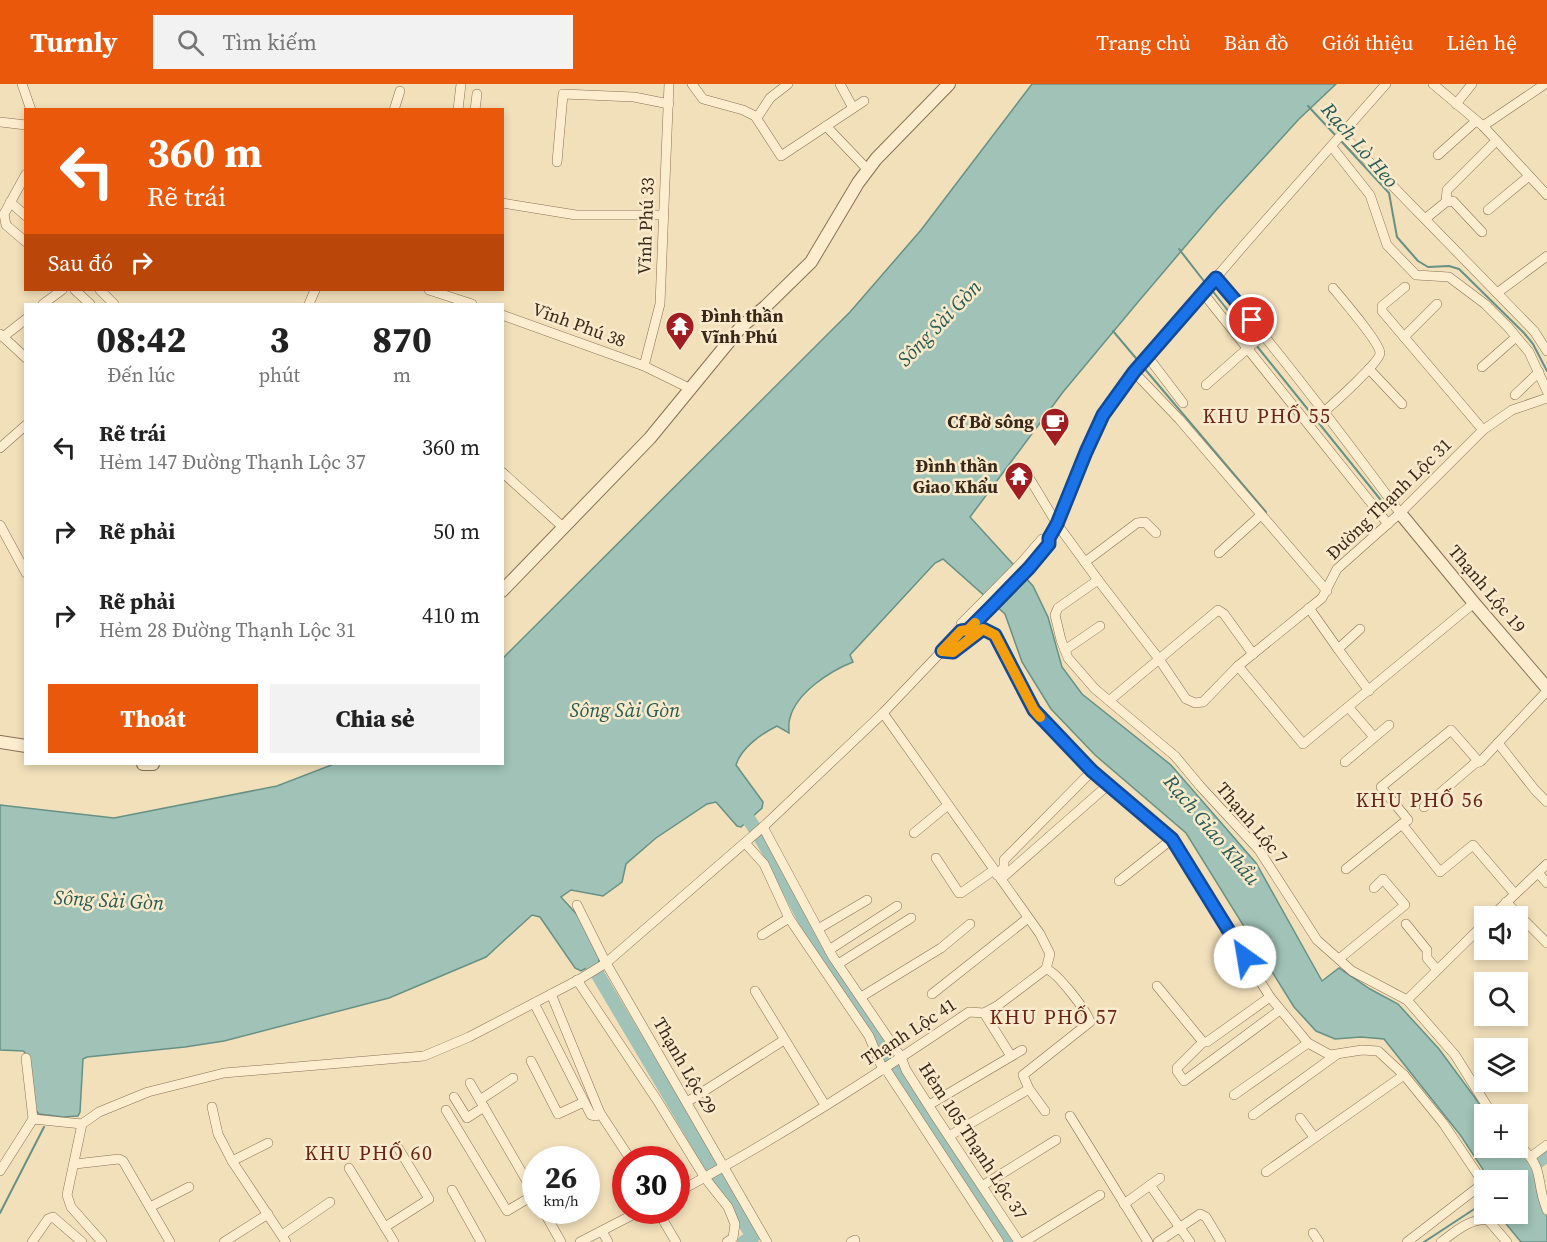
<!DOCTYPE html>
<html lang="vi">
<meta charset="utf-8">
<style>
body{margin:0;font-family:"Source Serif 4",serif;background:#f2f2f2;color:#222;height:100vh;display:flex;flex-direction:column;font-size:22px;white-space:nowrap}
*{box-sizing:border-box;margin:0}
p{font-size:20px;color:#767676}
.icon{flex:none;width:33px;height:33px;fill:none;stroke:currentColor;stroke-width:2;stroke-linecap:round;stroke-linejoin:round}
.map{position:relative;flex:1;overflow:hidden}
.panel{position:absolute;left:24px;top:219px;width:480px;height:462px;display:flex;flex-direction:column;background:#fff;border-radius:0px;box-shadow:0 3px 9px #0003}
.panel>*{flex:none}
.guide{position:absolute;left:24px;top:24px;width:480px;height:183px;border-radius:0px;box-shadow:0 3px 9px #0003;background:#ea580c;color:#fff;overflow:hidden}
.fabs{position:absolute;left:1474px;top:822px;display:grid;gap:12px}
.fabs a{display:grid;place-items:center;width:54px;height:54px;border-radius:0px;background:#fff;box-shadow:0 3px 9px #0003;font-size:30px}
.speed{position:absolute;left:522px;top:1062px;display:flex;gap:12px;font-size:30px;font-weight:700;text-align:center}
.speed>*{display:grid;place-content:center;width:78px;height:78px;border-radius:50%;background:#fff;box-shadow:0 3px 9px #0003;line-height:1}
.speed small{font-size:15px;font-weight:400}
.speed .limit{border:9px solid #d22;background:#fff;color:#111}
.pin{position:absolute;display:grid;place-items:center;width:51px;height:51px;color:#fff;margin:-26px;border:3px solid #fff;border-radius:50%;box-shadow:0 2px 6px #0007}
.me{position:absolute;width:66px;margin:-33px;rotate:328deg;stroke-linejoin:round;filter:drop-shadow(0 0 4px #0008)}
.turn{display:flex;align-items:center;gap:21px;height:126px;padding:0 24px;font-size:27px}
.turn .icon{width:78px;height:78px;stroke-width:2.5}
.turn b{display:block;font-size:42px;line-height:51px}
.then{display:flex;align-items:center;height:57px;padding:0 24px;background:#0003;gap:12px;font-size:22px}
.eta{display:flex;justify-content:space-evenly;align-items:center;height:102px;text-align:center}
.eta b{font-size:36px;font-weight:800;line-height:42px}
.action{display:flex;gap:12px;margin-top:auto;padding:12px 24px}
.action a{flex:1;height:69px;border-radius:0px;background:#ea580c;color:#fff;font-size:24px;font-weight:800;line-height:69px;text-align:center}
.action a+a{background:#f2f2f2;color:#222}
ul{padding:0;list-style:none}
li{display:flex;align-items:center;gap:18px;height:84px;padding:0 24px}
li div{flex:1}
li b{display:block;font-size:22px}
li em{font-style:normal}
header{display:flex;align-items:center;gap:36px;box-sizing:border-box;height:84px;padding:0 30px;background:#ea580c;color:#fff}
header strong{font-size:28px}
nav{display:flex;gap:33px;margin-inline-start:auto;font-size:21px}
.search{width:420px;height:54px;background:#f2f2f2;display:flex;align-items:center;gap:15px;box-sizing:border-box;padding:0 21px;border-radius:0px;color:#767676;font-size:22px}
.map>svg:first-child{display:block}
.water{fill:#a0c2b7;stroke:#679185;stroke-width:1.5}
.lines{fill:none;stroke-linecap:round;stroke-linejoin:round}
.stream{stroke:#679185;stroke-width:2}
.river{stroke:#a0c2b7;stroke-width:14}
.minor-casing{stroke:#8b6f53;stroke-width:10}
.tertiary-casing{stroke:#8b6f53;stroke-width:14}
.minor{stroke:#fcedcf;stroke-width:9}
.tertiary{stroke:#fcedcf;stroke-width:12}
.route-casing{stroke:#114b97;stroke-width:15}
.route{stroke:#1a73e8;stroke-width:10}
.slow{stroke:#f59e0b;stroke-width:10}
.labels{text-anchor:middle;stroke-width:5;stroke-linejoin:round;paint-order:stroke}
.street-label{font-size:18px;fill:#38281a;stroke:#f9eacb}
.poi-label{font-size:18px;font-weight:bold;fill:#38281a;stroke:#f9eacb;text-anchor:end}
.water-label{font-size:20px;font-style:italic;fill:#275a55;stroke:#f9eacb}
.neighbourhood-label{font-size:20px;letter-spacing:1.5px;fill:#692415;stroke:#f9eacb}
</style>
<header>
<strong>Turnly</strong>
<div class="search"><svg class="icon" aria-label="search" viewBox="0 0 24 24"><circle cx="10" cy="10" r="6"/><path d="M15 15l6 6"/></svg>Tìm kiếm</div>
<nav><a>Trang chủ</a><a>Bản đồ</a><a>Giới thiệu</a><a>Liên hệ</a></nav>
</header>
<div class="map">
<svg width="1547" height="1158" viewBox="0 0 1547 1158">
<rect width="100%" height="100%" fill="#f2e0bb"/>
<path class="water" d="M 1032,0 L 1336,0 L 1299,35 L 1217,125 L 1138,218 L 1063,308 L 970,433 L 1033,502 L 1048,533 L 1062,583 L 1082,610 L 1171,681 L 1256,779 L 1322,897 L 1339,884 L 1370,905 L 1398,920 L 1439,965 L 1487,1030 L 1485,1030 L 1485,1064 L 1515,1064 L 1530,1076 L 1547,1133 L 1547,1158 L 1521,1158 L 1498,1130 L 1518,1130 L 1518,1096 L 1487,1096 L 1486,1090 L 1461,1052 L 1384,955 L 1361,953 L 1335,955 L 1316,947 L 1294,923 L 1186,749 L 1095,671 L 1051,625 L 1022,578 L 1005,530 L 943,475 L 935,479 L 850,571 L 853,578 C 830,587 796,609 790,634 C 788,639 789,644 789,649 L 777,642 C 761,650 741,664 736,681 L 763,718 L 762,724 L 741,743 L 737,742 L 716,718 L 707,720 L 656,754 L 626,780 L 622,798 L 603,812 L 571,806 L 561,813 L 580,834 L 600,871 L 599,877 L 581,887 L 575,884 L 540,833 L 532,831 L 486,873 L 389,914 L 224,957 L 185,963 L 87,973 L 83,975 L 80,1028 L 78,1032 L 63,1033 L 39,1030 L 35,1025 L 29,972 L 23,967 L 0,966 L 0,721 L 114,734 L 277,702 L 334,680 L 502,680 L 503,574 L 850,228 L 921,146 Z"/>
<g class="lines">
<g class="stream">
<polyline points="1308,22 1337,53"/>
<polyline points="1341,57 1389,109 1397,153 1418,177 1428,183 1449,182 1459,185 1524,249 1533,260 1547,287"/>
<polyline points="1179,165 1207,201"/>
<polyline points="1211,205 1252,257"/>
<polyline points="1113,247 1140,279"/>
<polyline points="1256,261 1388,425"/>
<polyline points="1144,284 1266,428"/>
<polyline points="0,1129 44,1043"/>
<polyline points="1424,1158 1485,1118"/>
</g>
<g class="river">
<path d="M 738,721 C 773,765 793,819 822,867 C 881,965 945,1061 1008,1158"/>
<polyline points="588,874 753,1153 744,1158"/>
<polyline points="1513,1096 1547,1071"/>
</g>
<g class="minor-casing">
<g id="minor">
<polyline points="22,0 31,26"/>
<polyline points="692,0 703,15 743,26 755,32 781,72 864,17"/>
<polyline points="840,0 853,24"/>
<polyline points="1433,0 1483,42 1547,111"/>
<polyline points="1456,20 1472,0"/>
<polyline points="394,26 400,7"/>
<polyline points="458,26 461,0"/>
<polyline points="475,26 477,10"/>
<polyline points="757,34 770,14 788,0"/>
<polyline points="0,38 26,41"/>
<polyline points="826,42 868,86"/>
<polyline points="1483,42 1545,0"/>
<polyline points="1343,51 1534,247 1547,267"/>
<polyline points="1332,63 1370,111 1387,161 1416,191 1449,193 1485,220 1508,243 1529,268 1547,307"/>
<polyline points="1438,71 1476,37"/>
<polyline points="557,78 563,10 634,13 669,20"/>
<polyline points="26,90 4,130 6,141 26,158"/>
<polyline points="10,118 26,132"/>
<polyline points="1446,118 1447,106 1496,57"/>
<polyline points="502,119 576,131 663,131"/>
<polyline points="1488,126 1529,92"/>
<polyline points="1425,135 1446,118 1453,117 1482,148"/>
<path d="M 1216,194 C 1281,270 1341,349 1400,429"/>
<polyline points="1405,203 1382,222 1382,227 1483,346"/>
<polyline points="75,206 90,220"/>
<polyline points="100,206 114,220"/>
<polyline points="429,206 472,220"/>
<polyline points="1203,209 1388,440"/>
<polyline points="1497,209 1547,172"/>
<polyline points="43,220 62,206"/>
<polyline points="309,220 315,206"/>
<polyline points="502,231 644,282 691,305"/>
<polyline points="0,250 26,274"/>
<polyline points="3,253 26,235"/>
<polyline points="1404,253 1437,220"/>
<polyline points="1148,273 1183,319"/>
<polyline points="644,282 660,220 669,0"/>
<polyline points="1482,283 1516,253"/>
<polyline points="1369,285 1402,320"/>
<polyline points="1134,288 1179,335 1327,507"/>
<polyline points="1206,301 1264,250"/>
<polyline points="1515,311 1539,288"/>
<path d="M 1325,327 C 1334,319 1380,278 1380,269 C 1380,259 1342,215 1333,204"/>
<polyline points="0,364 26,341"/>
<polyline points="1025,387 1057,440 1098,496 1159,575 1186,615 1195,619 1203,618 1238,582 1322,514 1337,485 1400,429 1483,346 1512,326 1547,314"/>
<polyline points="502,388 564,444"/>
<polyline points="0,441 26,489"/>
<polyline points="1219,469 1261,431"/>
<polyline points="1085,478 1137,439 1145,438 1156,449"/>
<polyline points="1098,496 1058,524 1055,531 1061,556 1068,574 1095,605 1175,672 1200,702 1259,766 1317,856 1352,887 1407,916 1455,971 1492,1030"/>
<polyline points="1309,524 1338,565 1360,545"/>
<polyline points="961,547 961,540 1022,478 1042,455 1049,454"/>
<polyline points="1338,565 1369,607"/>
<polyline points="1065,566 1100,542"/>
<polyline points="942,567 953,568 983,545 995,551 1034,626 1092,687 1172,755 1270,913 1308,959 1330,971 1362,966 1378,967 1404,991 1443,1039 1480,1094 1481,1101 1407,1158"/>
<polyline points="1238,582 1303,660 1474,519"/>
<polyline points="1110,616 1218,526 1224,530 1253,570"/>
<polyline points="1349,624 1374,653"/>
<polyline points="1498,659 1535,706 1547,718"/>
<polyline points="1345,678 1389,641"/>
<polyline points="1479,678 1451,646 1381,703 1408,736 1402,740 1440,788 1473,761 1515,810"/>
<polyline points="1424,723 1474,680 1481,677 1547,607"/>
<polyline points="763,743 833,873 901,973 906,986 936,1033 1019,1158"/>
<polyline points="914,749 948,721"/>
<polyline points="745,759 764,780 789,834 762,851"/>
<polyline points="936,774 959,809 961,809 994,786"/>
<polyline points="1346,785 1402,740"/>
<polyline points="1538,789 1547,799"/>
<polyline points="997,791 1004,783 1004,776 1092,687"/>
<polyline points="1001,795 1108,701"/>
<polyline points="1119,797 1172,755"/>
<polyline points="1506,818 1547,859"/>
<polyline points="577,821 606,879 767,1158"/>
<polyline points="1492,832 1547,780"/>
<polyline points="789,834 869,952 883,986"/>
<polyline points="1406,840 1427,866 1427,874 1437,886"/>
<polyline points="818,845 867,816"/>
<polyline points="829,866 897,822"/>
<polyline points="1339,875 1405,821 1383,795 1374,804"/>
<polyline points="838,880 911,834"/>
<polyline points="577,896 657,1016 705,1094 728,1123 735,1140 733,1154 727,1158"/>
<polyline points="1157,902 1203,958 1207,958 1270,913"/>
<polyline points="755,907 825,1021"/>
<polyline points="551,910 600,1029 631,1076"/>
<polyline points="932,910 1028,834"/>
<polyline points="861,913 941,864 970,840"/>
<polyline points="1407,916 1485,839"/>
<polyline points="534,919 591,1031 596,1032 600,1029"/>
<polyline points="984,929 1011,972"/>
<polyline points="1203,958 1177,984 1177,987 1184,997 1280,926"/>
<polyline points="531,977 558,1030 584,1018"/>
<polyline points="885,984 999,1158"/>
<polyline points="470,999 536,1113"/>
<polyline points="1234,1011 1308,959"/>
<polyline points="454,1013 467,1034 484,1023"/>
<polyline points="480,1016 513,994"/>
<polyline points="687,1018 784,956"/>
<polyline points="929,1021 1022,966"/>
<polyline points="212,1023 218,1050 232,1077 286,1158"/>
<polyline points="446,1026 507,1127 534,1111"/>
<path d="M 1045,1027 L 1029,1005 L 1023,991 L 1090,938 C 1087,927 1057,888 1046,885"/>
<polyline points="1253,1031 1336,971"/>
<polyline points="1070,1032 1148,1158"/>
<polyline points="1300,1034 1314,1053"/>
<polyline points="33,1035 82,1040 99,1028 148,1008 224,989 424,972 469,953 580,895 606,879 763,743 883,629 961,547 967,546 1029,484 1049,460 1049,454 1057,440 1086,368 1103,331 1121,305 1244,161 1386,0"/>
<polyline points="82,1040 67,1111 71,1123 102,1158"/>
<polyline points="949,1052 1029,1005"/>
<path d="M 1518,1060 C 1547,1087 1534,1094 1547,1126"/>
<polyline points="1532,1072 1547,1061"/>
<polyline points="232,1077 268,1059"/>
<polyline points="75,1080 119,1075 123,1077 170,1158"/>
<polyline points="349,1084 394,1158"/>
<polyline points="0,1087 33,1035 26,974"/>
<polyline points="1266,1088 1404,991"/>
<polyline points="1150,1101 1190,1158"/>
<polyline points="982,1102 1056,1056"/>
<polyline points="452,1106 481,1158"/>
<path d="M 676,1109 C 777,1055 874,992 969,928 L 984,929 L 997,922 L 1046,885 L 1050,870 L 1040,850 L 883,629"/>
<polyline points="1124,1120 1160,1094"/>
<polyline points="150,1123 189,1103"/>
<polyline points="543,1126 561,1158"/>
<polyline points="657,1126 676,1158"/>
<polyline points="385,1143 429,1115 397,1062"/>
<polyline points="602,1147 608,1158"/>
<polyline points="1313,1149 1319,1158"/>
<polyline points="282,1151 330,1118"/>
<polyline points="32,1158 48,1135 53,1133 82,1158"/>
<polyline points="224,1158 268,1130"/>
<polyline points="580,1158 642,1126"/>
<polyline points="851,1158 855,1156"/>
<polyline points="1024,1158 1100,1111"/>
<polyline points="1158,1158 1200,1130 1206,1133 1221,1158"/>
<path d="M 1441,1158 C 1455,1148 1470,1134 1488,1136 L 1507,1158"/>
</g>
</g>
<g class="tertiary-casing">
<g id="tertiary">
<polyline points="1400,429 1474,519 1547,604"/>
<polyline points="502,507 650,354 741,243 765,223 811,178 858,99 876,75 949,0"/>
<polyline points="0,658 26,662"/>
<polyline points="143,680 153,680"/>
</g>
</g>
<use href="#minor" class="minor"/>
<use href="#tertiary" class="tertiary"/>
</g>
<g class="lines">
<g class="route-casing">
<polyline id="route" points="1245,873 1172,755 1092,687 1034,626 995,551 983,545 953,568 942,567 961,547 968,546 990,524 1029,484 1049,460 1049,454 1057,440 1086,368 1103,331 1134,288 1216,194 1252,236"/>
</g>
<use href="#route" class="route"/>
<polyline class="slow" points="975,539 968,546 961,547 942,567 953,568 983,545 995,551 1034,626 1040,633"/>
</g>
<defs>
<g id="temple-pin" transform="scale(1.5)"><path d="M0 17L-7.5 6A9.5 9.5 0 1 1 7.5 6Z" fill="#a01d22" stroke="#f9eacb"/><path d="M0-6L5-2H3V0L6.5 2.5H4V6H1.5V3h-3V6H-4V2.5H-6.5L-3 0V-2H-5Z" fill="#fff"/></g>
<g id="cafe-pin" transform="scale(1.5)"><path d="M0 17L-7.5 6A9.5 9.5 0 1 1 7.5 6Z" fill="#a01d22" stroke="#f9eacb"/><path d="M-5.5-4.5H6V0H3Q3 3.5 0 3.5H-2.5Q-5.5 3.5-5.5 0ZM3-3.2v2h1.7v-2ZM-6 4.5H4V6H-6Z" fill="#fff"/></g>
</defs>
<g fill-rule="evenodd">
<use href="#temple-pin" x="680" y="242"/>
<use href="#cafe-pin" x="1055" y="338"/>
<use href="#temple-pin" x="1019" y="392"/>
</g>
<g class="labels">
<g class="street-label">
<text transform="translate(646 142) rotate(-88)" y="6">Vĩnh Phú 33</text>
<text transform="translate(579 241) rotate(20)" y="6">Vĩnh Phú 38</text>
<text transform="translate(1389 415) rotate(-44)" y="6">Đường Thạnh Lộc 31</text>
<text transform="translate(1487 505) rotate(50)" y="6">Thạnh Lộc 19</text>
<text transform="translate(1252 739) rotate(50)" y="6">Thạnh Lộc 7</text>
<text transform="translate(909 948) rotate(-33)" y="6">Thạnh Lộc 41</text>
<text transform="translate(685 982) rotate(60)" y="6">Thạnh Lộc 29</text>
<text transform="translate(973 1057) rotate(57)" y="6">Hẻm 105 Thạnh Lộc 37</text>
</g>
<g class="poi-label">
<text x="701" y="238" text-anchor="start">Đình thần<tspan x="701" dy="21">Vĩnh Phú</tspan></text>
<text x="1034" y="344">Cf Bờ sông</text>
<text x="998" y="388">Đình thần<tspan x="998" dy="21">Giao Khẩu</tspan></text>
</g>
<g class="water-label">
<text transform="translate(1360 61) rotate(49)" y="7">Rạch Lò Heo</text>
<text transform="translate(939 239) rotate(-46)" y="7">Sông Sài Gòn</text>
<text x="625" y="633">Sông Sài Gòn</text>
<text transform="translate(1212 746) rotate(50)" y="7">Rạch Giao Khẩu</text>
<text transform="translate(109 816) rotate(3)" y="7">Sông Sài Gòn</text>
</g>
<g class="neighbourhood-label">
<text x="1267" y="339">KHU PHỐ 55</text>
<text x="1420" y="723">KHU PHỐ 56</text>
<text x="1054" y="940">KHU PHỐ 57</text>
<text x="369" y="1076">KHU PHỐ 60</text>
</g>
</g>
</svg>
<div class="fabs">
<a><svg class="icon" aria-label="sound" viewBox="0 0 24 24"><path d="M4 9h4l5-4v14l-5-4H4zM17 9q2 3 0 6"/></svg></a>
<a><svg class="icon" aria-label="search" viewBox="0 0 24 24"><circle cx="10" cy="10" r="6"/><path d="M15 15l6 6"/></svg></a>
<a><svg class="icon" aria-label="layers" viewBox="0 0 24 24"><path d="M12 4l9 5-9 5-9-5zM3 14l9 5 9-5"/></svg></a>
<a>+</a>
<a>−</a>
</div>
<div class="speed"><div>26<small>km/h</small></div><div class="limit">30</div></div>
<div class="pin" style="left:1252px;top:236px;background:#d93025"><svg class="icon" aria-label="arrive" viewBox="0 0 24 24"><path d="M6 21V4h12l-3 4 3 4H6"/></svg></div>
<svg class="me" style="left:1245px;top:873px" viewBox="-20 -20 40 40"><circle r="19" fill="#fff"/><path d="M0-13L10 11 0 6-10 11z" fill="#1a73e8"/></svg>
<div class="guide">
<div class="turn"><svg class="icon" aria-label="left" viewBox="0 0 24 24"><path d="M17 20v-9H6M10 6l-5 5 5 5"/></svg><div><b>360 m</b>Rẽ trái</div></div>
<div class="then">Sau đó<svg class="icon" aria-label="right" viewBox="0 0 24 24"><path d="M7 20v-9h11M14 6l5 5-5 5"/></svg></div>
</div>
<section class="panel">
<div class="eta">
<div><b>08:42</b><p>Đến lúc</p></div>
<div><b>3</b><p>phút</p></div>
<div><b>870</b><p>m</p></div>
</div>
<ul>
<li><svg class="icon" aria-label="left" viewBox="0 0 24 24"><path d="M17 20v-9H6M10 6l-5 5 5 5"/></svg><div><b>Rẽ trái</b><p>Hẻm 147 Đường Thạnh Lộc 37</p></div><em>360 m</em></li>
<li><svg class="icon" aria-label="right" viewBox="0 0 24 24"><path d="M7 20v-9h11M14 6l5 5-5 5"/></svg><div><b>Rẽ phải</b></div><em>50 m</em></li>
<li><svg class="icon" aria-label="right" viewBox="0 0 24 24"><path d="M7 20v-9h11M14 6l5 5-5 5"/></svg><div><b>Rẽ phải</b><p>Hẻm 28 Đường Thạnh Lộc 31</p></div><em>410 m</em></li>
</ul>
<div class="action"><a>Thoát</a><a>Chia sẻ</a></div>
</section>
</div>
